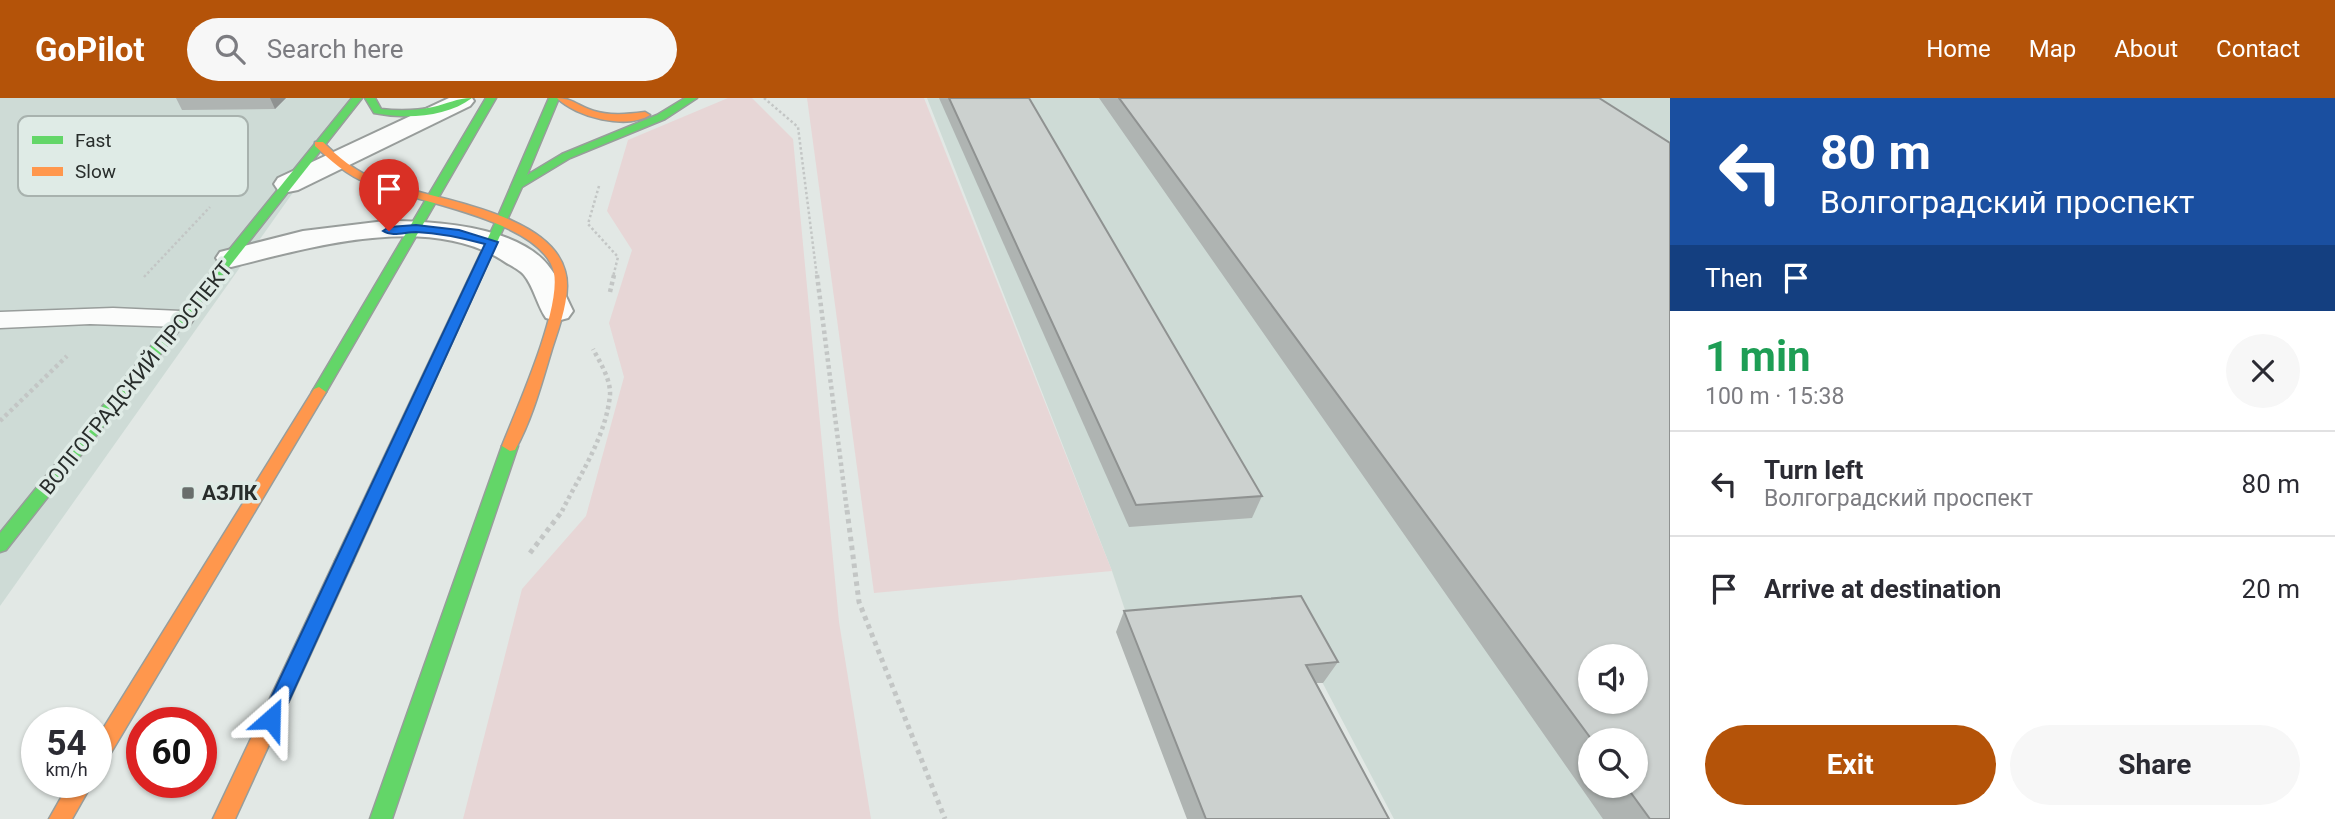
<!DOCTYPE html>
<meta charset="utf-8">
<style>
body{margin:0;font-family:Roboto,sans-serif;background:#f7f7f7;color:#2b2b33;height:100vh;display:flex;flex-direction:column;font-size:26px;white-space:nowrap}
*{box-sizing:border-box;margin:0}
p{font-size:23px;color:#7c7c81}
.icon{flex:none;width:38px;height:38px;fill:none;stroke:currentColor;stroke-width:2;stroke-linecap:round;stroke-linejoin:round}
.map{position:relative;flex:1;overflow:hidden}
.panel{display:flex;flex-direction:column;background:#fff;width:665px}
.panel>*{flex:none}
.guide{background:#1a4fa0;color:#fff;overflow:hidden}
.fabs{position:absolute;left:1578px;top:546px;display:grid;gap:14px}
.fabs a{display:grid;place-items:center;width:70px;height:70px;border-radius:50%;background:#fff;box-shadow:0 2px 5px #0004;font-size:35px}
.speed{position:absolute;left:21px;top:609px;display:flex;gap:14px;font-size:35px;font-weight:700;text-align:center}
.speed>*{display:grid;place-content:center;width:91px;height:91px;border-radius:50%;background:#fff;box-shadow:0 2px 5px #0004;line-height:1}
.speed small{font-size:18px;font-weight:400}
.speed .limit{border:10px solid #d22;background:#fff;color:#111}
.pin{position:absolute;display:grid;place-items:center;width:60px;height:60px;color:#fff;margin:-72px -30px;border-radius:50% 50% 50% 0;rotate:-45deg;box-shadow:0 0 7px #0007}
.pin .icon{rotate:45deg}
.me{position:absolute;width:77px;margin:-38px;rotate:25deg;stroke-linejoin:round;filter:drop-shadow(0 0 5px #0008)}
.turn{display:flex;align-items:center;gap:24px;height:147px;padding:0 35px;font-size:32px}
.turn .icon{width:91px;height:91px;stroke-width:2.5}
.turn b{display:block;font-size:49px;line-height:60px}
.then{display:flex;align-items:center;height:66px;padding:0 35px;background:#0003;gap:14px;font-size:26px}
.round{display:grid;place-items:center;flex:none;width:74px;height:74px;border-radius:37px;background:#f7f7f7}
.headline{display:flex;align-items:center;justify-content:space-between;height:119px;padding:0 35px}
h1{font-size:42px;font-weight:700;line-height:52px;color:#1e9e55}
.button{display:flex;gap:14px;margin-top:auto;padding:14px 35px}
.button a{flex:1;height:80px;border-radius:42px;background:#b45309;color:#fff;font-size:28px;font-weight:700;line-height:80px;text-align:center}
.button a+a{background:#f7f7f7;color:#2b2b33}
ul{padding:0;list-style:none}
li{display:flex;align-items:center;gap:21px;height:105px;padding:0 35px;border-top:2px solid #e1e1e2}
li div{flex:1}
li b{display:block;font-size:26px}
li em{font-style:normal}
header{display:flex;align-items:center;gap:42px;box-sizing:border-box;height:98px;padding:0 35px;background:#b45309;color:#fff}
header strong{font-size:33px}
nav{display:flex;gap:38px;margin-inline-start:auto;font-size:24px}
.search{width:490px;height:63px;background:#f7f7f7;display:flex;align-items:center;gap:18px;box-sizing:border-box;padding:0 24px;border-radius:38px;color:#7c7c81;font-size:26px}
main{display:flex;flex:1;min-height:0}
.map>svg:first-child{display:block}
.built{fill:#cedbd6;fill-rule:evenodd}
.green{fill:#e7d6d6}
.lines{fill:none;stroke-linecap:round;stroke-linejoin:round}
.lane-casing{stroke:#989d9b;stroke-width:3}
.street-casing{stroke:#989d9b;stroke-width:4}
.fast-casing{stroke:#989d9b;stroke-width:3}
.slow-casing{stroke:#989d9b;stroke-width:3}
.path-far2{stroke:#c3c6c5;stroke-width:2.5;stroke-dasharray:2.5 2.5;stroke-linecap:butt}
.path-far1{stroke:#c3c6c5;stroke-width:4.5;stroke-dasharray:3.5 3.5;stroke-linecap:butt}
.path{stroke:#c3c6c5;stroke-width:5;stroke-dasharray:4.5 4.5;stroke-linecap:butt}
.lane{fill:#fbfcfb;fill-rule:evenodd}
.street{fill:#fbfcfb;fill-rule:evenodd}
.fast{fill:#63d668;fill-rule:evenodd}
.slow{fill:#ff974d;fill-rule:evenodd}
.wall{fill:#afb4b2;fill-rule:evenodd}
.shaded-wall{fill:#8f9291}
.building{fill:#ccd1cf;stroke:#8f9291;stroke-width:2;fill-rule:evenodd}
.route{fill:#1a73e8;stroke:#114b97;stroke-width:2}
.poi-dot{fill:#696e6c;stroke:#dfebe6;stroke-width:2.5}
.labels{text-anchor:middle;stroke-width:7;stroke-linejoin:round;paint-order:stroke}
.street-label{font-size:21px;fill:#282d2b;stroke:#dfebe6}
.poi-label{font-size:21px;font-weight:bold;fill:#282d2b;stroke:#dfebe6;text-anchor:start}
.key{fill:#dfebe6;stroke:#a8b2ae;stroke-width:2}
.key-label{font-size:19px;fill:#282d2b}
</style>
<header>
<strong>GoPilot</strong>
<div class="search"><svg class="icon" aria-label="search" viewBox="0 0 24 24"><circle cx="10" cy="10" r="6"/><path d="M15 15l6 6"/></svg>Search here</div>
<nav><a>Home</a><a>Map</a><a>About</a><a>Contact</a></nav>
</header>
<main>
<div class="map">
<svg width="1670" height="721" viewBox="0 0 1670 721">
<rect width="100%" height="100%" fill="#e2e8e5"/>
<g class="built">
<polygon points="0,0 360,0 0,508"/>
<path d="M 927,0 L 1670,0 L 1670,721 L 1394,721 L 1288,519 L 1132,533 L 1112,473 ZM 1591,558 L 1636,558 L 1636,604 L 1591,604 ZM 1591,642 L 1636,642 L 1636,688 L 1591,688 Z"/>
</g>
<g class="green">
<polygon points="728,0 752,0 793,41 839,524 871,721 463,721 522,491 586,418 624,279 609,225 632,152 607,113 628,42"/>
<polygon points="807,0 924,0 1112,473 874,495"/>
</g>
<g class="lines">
<g class="lane-casing">
<polygon id="lane" points="113,210 181,213 190,215 194,221 190,227 181,229 90,226 0,230 0,214"/>
</g>
<g class="street-casing">
<g id="street">
<polygon points="449,0 472,0 474,3 470,8 298,92 288,94 278,92 274,86 278,80"/>
<path d="M 385,123 C 432,123 514,127 547,166 C 559,180 565,197 573,213 L 568,220 L 557,223 L 546,220 C 537,207 534,189 524,177 C 519,171 509,167 502,162 C 426,115 311,149 231,169 L 220,166 L 216,160 L 220,154 L 303,133 Z"/>
</g>
</g>
<g class="fast-casing">
<g id="fast">
<polygon points="352,0 362,0 6,452 0,454 0,435"/>
<path d="M 365,0 L 375,0 L 381,11 C 398,13 415,13 433,9 C 447,6 457,0 472,0 C 446,20 404,21 374,15 Z"/>
<polygon points="486,0 496,0 326,294 324,297 314,297 312,294"/>
<polygon points="549,0 559,0 527,77 562,56 657,17 685,0 697,0 665,21 570,60 522,89 353,463 350,468 344,470 338,468 335,463 496,123"/>
<polygon points="510,343 518,348 392,721 370,721 502,348"/>
</g>
</g>
<g class="slow-casing">
<g id="slow">
<path d="M 557,0 C 572,0 580,9 594,13 C 610,18 628,16 645,14 L 650,17 C 626,32 576,19 557,0 Z"/>
<path d="M 315,44 L 323,44 C 338,59 355,73 375,81 C 426,101 549,112 565,173 C 572,196 559,229 552,251 C 542,284 532,322 515,352 L 510,353 L 502,348 C 517,310 561,212 554,175 C 544,122 411,103 367,85 C 347,77 331,63 315,48 Z"/>
<polygon points="319,289 326,294 103,668 96,671 96,642 314,291"/>
<polygon points="344,456 350,458 353,463 235,721 213,721 335,463 338,458"/>
<polygon points="70,684 93,684 72,721 49,721"/>
</g>
</g>
<g class="path-far2">
<polyline points="764,0 798,29 817,179"/>
<polyline points="599,88 588,126 618,159 613,179"/>
<polyline points="144,179 210,109"/>
</g>
<g class="path-far1">
<polyline points="817,177 847,413"/>
<polyline points="610,194 614,177"/>
<polyline points="0,323 67,258"/>
<path d="M 562,413 C 580,377 606,338 610,297 C 611,282 600,264 593,251"/>
</g>
<g class="path">
<polyline points="847,412 859,504 945,721"/>
<polyline points="530,455 563,412"/>
</g>
<use href="#lane" class="lane"/>
<use href="#street" class="street"/>
<use href="#fast" class="fast"/>
<use href="#slow" class="slow"/>
</g>
<g class="wall">
<polygon points="176,0 286,0 275,11 182,12"/>
<polygon points="939,0 1029,0 1262,398 1252,420 1129,429"/>
<path d="M 1099,0 L 1599,0 L 1670,721 L 1603,721 ZM 1591,642 L 1636,642 L 1636,688 L 1591,688 Z"/>
<polygon points="1124,513 1338,564 1323,585 1316,585 1389,721 1187,721 1116,534"/>
</g>
<polygon class="shaded-wall" points="270,0 286,0 275,11"/>
<g class="building">
<polygon points="949,0 1029,0 1262,398 1136,407"/>
<path d="M 1119,0 L 1599,0 L 1670,45 L 1670,721 L 1650,721 L 1626,688 L 1636,688 L 1636,642 L 1592,642 ZM 1591,558 L 1636,558 L 1636,604 L 1591,604 Z"/>
<polygon points="1301,498 1338,564 1306,567 1389,721 1206,721 1124,513"/>
</g>
<path class="route" d="M 416,127 L 459,132 L 498,144 L 278,627 L 271,630 L 264,627 L 261,621 L 485,146 C 463,140 439,135 416,134 C 405,134 392,139 383,133 L 389,129 Z"/>
<rect class="poi-dot" x="181" y="388" width="14" height="14" rx="3.5"/>
<g class="labels">
<g class="street-label">
<text transform="translate(136 280) rotate(-51)" y="7">ВОЛГОГРАДСКИЙ ПРОСПЕКТ</text>
</g>
<g class="poi-label">
<text x="202" y="402">АЗЛК</text>
</g>
</g>
<rect x="18" y="18" width="230" height="80" rx="10" class="key"/>
<rect x="32" y="38" width="31" height="8" fill="#63d668"/>
<rect x="32" y="69" width="31" height="9" fill="#ff974d"/>
<g class="key-label">
<text x="75" y="49">Fast</text>
<text x="75" y="80">Slow</text>
</g>
</svg>
<div class="fabs">
<a><svg class="icon" aria-label="sound" viewBox="0 0 24 24"><path d="M4 9h4l5-4v14l-5-4H4zM17 9q2 3 0 6"/></svg></a>
<a><svg class="icon" aria-label="search" viewBox="0 0 24 24"><circle cx="10" cy="10" r="6"/><path d="M15 15l6 6"/></svg></a>
</div>
<div class="speed"><div>54<small>km/h</small></div><div class="limit">60</div></div>
<div class="pin" style="left:389px;top:133px;background:#d93025"><svg class="icon" aria-label="arrive" viewBox="0 0 24 24"><path d="M6 21V4h12l-3 4 3 4H6"/></svg></div>
<svg class="me" style="left:271px;top:621px" viewBox="-20 -20 40 40"><path d="M0-17L14 15 0 8-14 15z" fill="#1a73e8" stroke="#fff" stroke-width="4"/></svg>
</div>
<section class="panel">
<div class="guide">
<div class="turn"><svg class="icon" aria-label="left" viewBox="0 0 24 24"><path d="M17 20v-9H6M10 6l-5 5 5 5"/></svg><div><b>80 m</b>Волгоградский проспект</div></div>
<div class="then">Then<svg class="icon" aria-label="arrive" viewBox="0 0 24 24"><path d="M6 21V4h12l-3 4 3 4H6"/></svg></div>
</div>
<div class="headline"><div><h1>1 min</h1><p>100 m · 15:38</p></div><a class="round"><svg class="icon" aria-label="close" viewBox="0 0 24 24"><path d="M6 6l12 12M18 6L6 18"/></svg></a></div>
<ul>
<li><svg class="icon" aria-label="left" viewBox="0 0 24 24"><path d="M17 20v-9H6M10 6l-5 5 5 5"/></svg><div><b>Turn left</b><p>Волгоградский проспект</p></div><em>80 m</em></li>
<li><svg class="icon" aria-label="arrive" viewBox="0 0 24 24"><path d="M6 21V4h12l-3 4 3 4H6"/></svg><div><b>Arrive at destination</b></div><em>20 m</em></li>
</ul>
<div class="button"><a>Exit</a><a>Share</a></div>
</section>
</main>
